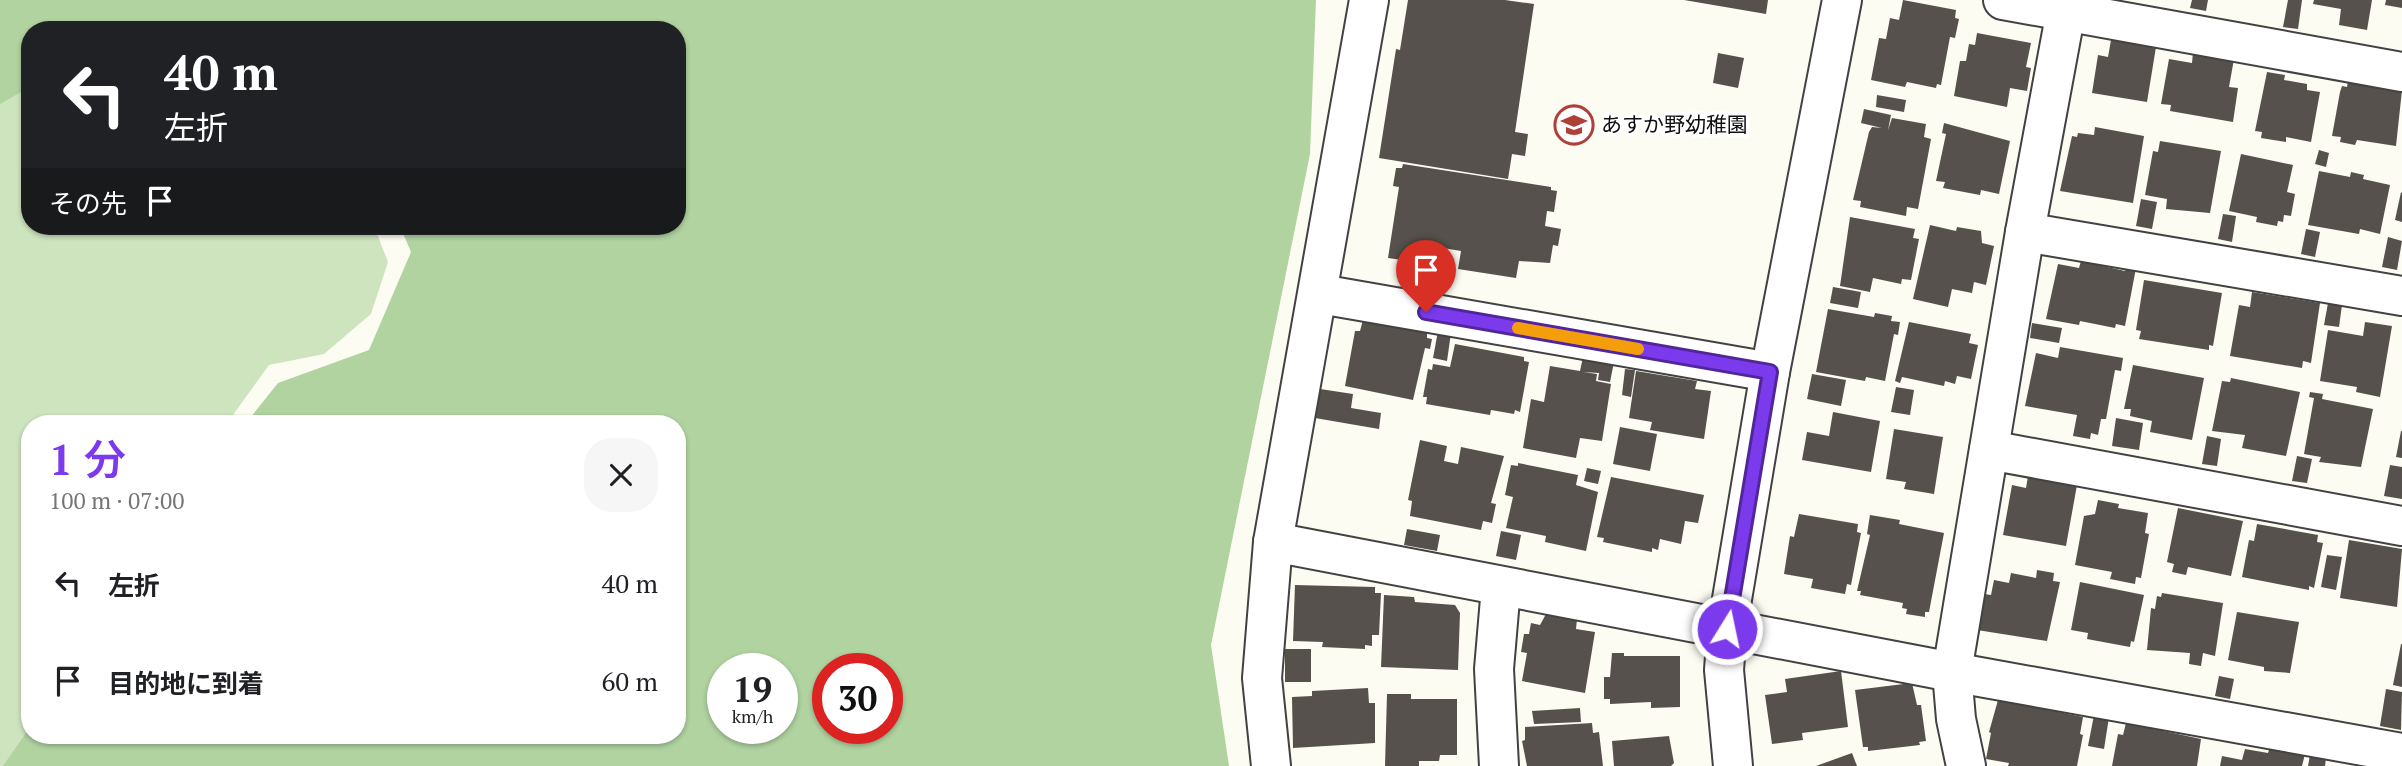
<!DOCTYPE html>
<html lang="ja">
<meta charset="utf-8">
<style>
body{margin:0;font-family:"PT Serif","Noto Sans JP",serif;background:#f6f6f6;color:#202124;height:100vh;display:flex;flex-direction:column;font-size:26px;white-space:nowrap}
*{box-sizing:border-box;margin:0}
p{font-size:23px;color:#757577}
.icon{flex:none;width:38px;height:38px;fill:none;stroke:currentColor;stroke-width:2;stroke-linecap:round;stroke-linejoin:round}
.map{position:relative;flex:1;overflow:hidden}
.panel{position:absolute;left:21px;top:415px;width:665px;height:329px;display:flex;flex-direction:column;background:#fff;border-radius:28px;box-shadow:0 2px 5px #0004}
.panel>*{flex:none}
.guide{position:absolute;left:21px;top:21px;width:665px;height:214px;border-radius:28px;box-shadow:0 2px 5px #0004;background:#202124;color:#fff;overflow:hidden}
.speed{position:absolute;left:707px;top:653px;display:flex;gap:14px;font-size:35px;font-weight:700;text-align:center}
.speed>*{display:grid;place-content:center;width:91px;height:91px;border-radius:50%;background:#fff;box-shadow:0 2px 5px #0004;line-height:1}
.speed small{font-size:18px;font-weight:400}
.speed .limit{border:10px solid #d22;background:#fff;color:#111}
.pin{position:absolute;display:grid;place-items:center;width:60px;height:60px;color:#fff;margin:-72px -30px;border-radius:50% 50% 50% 0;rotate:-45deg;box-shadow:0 0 7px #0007}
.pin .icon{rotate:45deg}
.me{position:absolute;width:77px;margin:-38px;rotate:10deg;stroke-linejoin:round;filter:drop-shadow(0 0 5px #0008)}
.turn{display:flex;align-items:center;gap:24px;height:147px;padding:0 28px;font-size:32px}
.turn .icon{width:91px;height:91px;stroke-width:2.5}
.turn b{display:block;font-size:49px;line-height:60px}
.then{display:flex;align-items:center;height:66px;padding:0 28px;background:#0003;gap:14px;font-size:26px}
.round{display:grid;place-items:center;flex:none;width:74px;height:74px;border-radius:28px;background:#f6f6f6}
.summary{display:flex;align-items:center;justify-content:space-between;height:119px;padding:0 28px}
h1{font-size:42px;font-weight:600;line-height:52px;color:#7c3aed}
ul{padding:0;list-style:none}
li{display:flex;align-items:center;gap:21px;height:98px;padding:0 28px}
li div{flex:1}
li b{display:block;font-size:26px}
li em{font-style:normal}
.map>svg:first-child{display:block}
.green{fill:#cde4bf}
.forest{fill:#b0d3a0;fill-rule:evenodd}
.building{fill:#56514c}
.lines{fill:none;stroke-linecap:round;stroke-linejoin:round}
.minor-casing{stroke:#424242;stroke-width:42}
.minor{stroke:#fff;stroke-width:38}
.route-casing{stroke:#51269a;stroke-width:18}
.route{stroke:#7c3aed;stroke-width:12}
.slow{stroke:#f59e0b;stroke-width:12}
.labels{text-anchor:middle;stroke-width:7;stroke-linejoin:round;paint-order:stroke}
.poi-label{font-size:21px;fill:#0f0f0f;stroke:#fff;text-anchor:start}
</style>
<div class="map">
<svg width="2402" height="766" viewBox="0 0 2402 766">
<rect width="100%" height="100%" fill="#fdfcf2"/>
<polygon class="green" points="0,0 291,30 30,30 30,226 374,226 388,262 371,314 324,354 269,365 227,423 30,424 30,735 92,766 0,766"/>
<path class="forest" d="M 0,0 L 1316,0 L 1310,154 L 1211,645 L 1229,766 L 3,766 L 30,727 L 30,735 L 677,735 L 677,424 L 246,423 L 278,383 L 369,350 L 411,252 L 400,226 L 677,226 L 677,30 L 30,30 L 30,87 L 0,104 ZM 723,668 L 782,668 L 782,728 L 723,728 ZM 828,668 L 887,668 L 887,728 L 828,728 Z"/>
<g class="building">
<polygon points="1408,0 1505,0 1534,4 1515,132 1528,134 1525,156 1512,154 1508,179 1379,158 1396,49 1400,50"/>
<polygon points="1684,0 1768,0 1766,14"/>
<polygon points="1903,0 1956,10 1955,18 1959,19 1955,38 1950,37 1941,85 1937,84 1936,88 1907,82 1905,87 1871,80 1879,38 1886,39 1890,18 1899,20"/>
<polygon points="2192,0 2208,0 2206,11 2190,8"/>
<polygon points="2288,0 2302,0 2298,29 2283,27"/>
<polygon points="2314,0 2372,0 2367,30 2339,25 2341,9 2313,4"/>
<polygon points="2386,0 2402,0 2402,8 2385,5"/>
<polygon points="1977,33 2031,43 2026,67 2031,68 2027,91 2010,88 2007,107 1954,96 1960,61 1966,61 1969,44 1975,45"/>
<polygon points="2111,40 2156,47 2147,102 2092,93 2098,55 2108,57"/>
<polygon points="2193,52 2234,59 2229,87 2238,88 2233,122 2170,111 2171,105 2161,104 2169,59 2192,63"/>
<polygon points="1718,53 1744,58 1738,88 1713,83"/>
<polygon points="2267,72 2285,75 2284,80 2307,84 2307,90 2320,92 2311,142 2286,137 2286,142 2261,138 2262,132 2255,131"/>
<polygon points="2348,81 2402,90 2396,146 2357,140 2355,145 2340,142 2341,137 2332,136 2340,92 2342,86 2347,87"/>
<polygon points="1877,95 1906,100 1904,112 1876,107"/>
<polygon points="1864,109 1891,115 1888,130 1892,118 1926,124 1924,137 1931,139 1918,209 1907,207 1906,216 1860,207 1861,201 1853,200 1869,132 1872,127 1882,128 1861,123"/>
<polygon points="1944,123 2010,141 1999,194 1981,190 1980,195 1943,188 1945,182 1936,181 1946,134 1942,133"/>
<polygon points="2095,127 2144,136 2133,203 2060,191 2072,136 2077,137 2078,133 2094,135"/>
<polygon points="2160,141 2221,151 2210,213 2166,209 2167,199 2145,195 2153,151 2158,152"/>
<polygon points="2319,150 2329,153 2326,167 2315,164"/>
<polygon points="2241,154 2293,165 2287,192 2295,194 2291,216 2284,215 2283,222 2278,221 2277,226 2256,222 2257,217 2229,211"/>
<polygon points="1403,164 1551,187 1551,190 1557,191 1554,212 1547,211 1545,226 1561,229 1558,246 1553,245 1550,263 1519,261 1516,278 1458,269 1461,251 1419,244 1417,262 1388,258 1399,187 1393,186 1396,168 1402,168"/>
<polygon points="2319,171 2350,177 2351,172 2364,175 2363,179 2390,185 2380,234 2360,229 2359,234 2308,225"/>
<polygon points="2401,192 2402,193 2402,222 2395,220"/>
<polygon points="2141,199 2157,202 2152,229 2136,226"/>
<polygon points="2223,214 2236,216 2232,242 2218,239"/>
<polygon points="1850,217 1915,229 1913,238 1919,239 1911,280 1902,279 1901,284 1873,278 1870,292 1840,286"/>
<polygon points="1930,225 1956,231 1957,227 1981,231 1982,243 1994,246 1986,285 1974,282 1972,293 1952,289 1948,307 1913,299"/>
<polygon points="2306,229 2320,232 2315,257 2301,254"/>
<polygon points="2388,237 2402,241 2397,270 2382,267"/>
<polygon points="2081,261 2125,271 2127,266 2136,268 2125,326 2116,324 2115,328 2080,321 2079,325 2046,319 2058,264 2079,268"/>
<polygon points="2144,280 2222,293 2213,346 2209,345 2209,350 2139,339 2141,331 2136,330"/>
<polygon points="1833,287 1861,292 1858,308 1830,303"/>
<polygon points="2252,292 2320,303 2311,363 2303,361 2302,368 2230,356 2239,305 2250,307"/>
<polygon points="2328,303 2342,305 2339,327 2324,325"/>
<polygon points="1828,309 1874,317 1875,313 1892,316 1891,321 1900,322 1898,335 1894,334 1885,381 1866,377 1865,381 1816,372"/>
<polygon points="1363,320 1427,332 1427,338 1432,339 1430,349 1425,348 1413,400 1345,386 1355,331 1360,331"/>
<polygon points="1909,322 1971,334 1969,343 1978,345 1971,379 1957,376 1955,384 1945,381 1944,386 1902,377 1900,383 1895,381"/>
<polygon points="2365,322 2392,326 2380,397 2356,392 2357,387 2320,381 2328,330 2363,336"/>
<polygon points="2032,323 2062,328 2059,343 2030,338"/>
<polygon points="1438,331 1451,333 1447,361 1433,358"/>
<polygon points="1455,344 1524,357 1524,361 1529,362 1520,412 1515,410 1514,414 1491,410 1490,415 1426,404 1427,397 1423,397 1428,369 1432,370 1433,364 1450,367"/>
<polygon points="2060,347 2123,358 2121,371 2115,370 2106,419 2101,419 2098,435 2091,433 2090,439 2073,436 2077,415 2025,406 2036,353 2058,358"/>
<polygon points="1583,357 1614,362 1610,382 1598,380 1599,373 1583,372 1597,374 1596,381 1611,384 1602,441 1580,438 1576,458 1523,448 1531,399 1544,402 1550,366 1580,371"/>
<polygon points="2133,365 2204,378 2192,440 2150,432 2152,421 2130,416 2131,409 2124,409"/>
<polygon points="1625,369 1635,370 1631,397 1622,395"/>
<polygon points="1636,371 1697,381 1695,389 1711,391 1704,439 1650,430 1652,422 1629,418"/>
<polygon points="1812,374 1846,380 1841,406 1807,399"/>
<polygon points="2231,378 2300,392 2286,456 2242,448 2245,435 2212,431 2222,381 2230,382"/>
<polygon points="1896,387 1914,390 1910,415 1891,412"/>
<polygon points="1320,389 1353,394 1351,408 1381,413 1379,429 1315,418"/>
<polygon points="2310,392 2323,394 2322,399 2373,409 2361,467 2319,462 2321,457 2304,454 2314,398 2309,397"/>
<polygon points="1833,412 1880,421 1871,472 1802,460 1807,432 1829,436"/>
<polygon points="2116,418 2143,423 2139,450 2112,446"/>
<polygon points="1620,427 1657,434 1650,471 1613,464"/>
<polygon points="1894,429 1943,437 1934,494 1904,489 1906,482 1886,479"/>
<polygon points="2401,431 2402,431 2402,458 2396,457"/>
<polygon points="2207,436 2221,439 2217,466 2202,464"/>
<polygon points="1420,440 1447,446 1444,461 1458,464 1461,447 1504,456 1491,503 1496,504 1492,523 1483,521 1481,530 1410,516 1412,501 1408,500"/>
<polygon points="2297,456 2312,459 2307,483 2292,481"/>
<polygon points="1518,463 1578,475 1576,485 1598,492 1586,551 1545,542 1546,536 1506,528 1513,497 1505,495 1511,465 1518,466"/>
<polygon points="2390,465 2402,467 2402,499 2384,496"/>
<polygon points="1587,468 1601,471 1598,484 1584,481"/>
<polygon points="2028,476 2077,485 2066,546 2003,535 2012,485 2026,488"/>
<polygon points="1611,477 1704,495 1698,523 1685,521 1681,544 1660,539 1658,550 1652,548 1652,552 1603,542 1604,538 1597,537"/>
<polygon points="2098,500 2119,504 2118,508 2148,513 2145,533 2149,534 2141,578 2136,577 2135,584 2110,579 2112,572 2075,565 2084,516 2095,514"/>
<polygon points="2178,508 2243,521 2231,576 2188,567 2186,575 2172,572 2174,564 2167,562"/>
<polygon points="1799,514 1858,524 1857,532 1861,533 1851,585 1847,584 1845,594 1811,588 1813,579 1784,574 1790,536 1794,537"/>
<polygon points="1870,515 1900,520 1899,524 1944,533 1929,612 1925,612 1925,617 1906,614 1907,609 1902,608 1903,603 1860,595 1861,591 1857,591 1870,535 1867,534"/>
<polygon points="2257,524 2318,535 2317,542 2323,543 2314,588 2309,586 2309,590 2242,577 2249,540 2254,541"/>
<polygon points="1407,529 1440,535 1437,551 1404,545"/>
<polygon points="1501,531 1521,535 1516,560 1496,556"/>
<polygon points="2349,540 2402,549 2397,607 2340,598"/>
<polygon points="2327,555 2342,557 2336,590 2321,587"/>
<polygon points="2037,570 2054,573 2053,581 2060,582 2047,641 1977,630 1984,594 1991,595 1994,580 2009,583 2011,573 2036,578"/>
<polygon points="2080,582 2144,595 2134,642 2131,641 2130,647 2087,639 2088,633 2071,630"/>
<polygon points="1295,585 1375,587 1375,593 1381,593 1379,635 1372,635 1372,646 1365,645 1365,649 1322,647 1323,642 1293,641"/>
<polygon points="2162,593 2223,603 2215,656 2203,653 2201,666 2189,664 2190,653 2147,650 2151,608 2155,609 2157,596 2161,597"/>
<polygon points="1384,595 1414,597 1415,602 1455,605 1460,613 1458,670 1381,667"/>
<polygon points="2237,612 2299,622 2290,673 2264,671 2264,667 2228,660"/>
<polygon points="1546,614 1577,619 1576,629 1595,632 1585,693 1522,681 1527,653 1521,652 1524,634 1529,634 1531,623 1540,625"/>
<polygon points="2401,644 2402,644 2402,687 2393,685"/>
<rect x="1285" y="649" width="26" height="33"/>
<polygon points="1612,653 1624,653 1624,656 1680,656 1680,707 1651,708 1651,702 1610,704 1610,699 1604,699 1604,677 1610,677"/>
<polygon points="1841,671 1848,727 1802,733 1803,740 1772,744 1765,695 1787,692 1785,679"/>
<polygon points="2219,676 2234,679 2230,699 2215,696"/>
<polygon points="1912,683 1917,705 1921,705 1926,741 1919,742 1920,745 1868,751 1868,747 1863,747 1855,690"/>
<polygon points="1368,688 1369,703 1375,703 1375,743 1293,748 1292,697 1312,696 1312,691"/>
<polygon points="2386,689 2402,692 2401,730 2380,726"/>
<polygon points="1387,694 1411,694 1411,699 1457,699 1457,755 1440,755 1439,761 1419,761 1419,766 1385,766"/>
<polygon points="1998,700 2083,717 2080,734 2083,735 2077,766 2008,766 2009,763 1986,759 1991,733 1989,732"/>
<polygon points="1580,708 1581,722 1534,724 1532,711"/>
<polygon points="2094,715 2109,717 2104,749 2088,746"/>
<polygon points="1592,723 1593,733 1599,732 1603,766 1527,766 1522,741 1525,740 1525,727"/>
<polygon points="2126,723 2201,739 2197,766 2112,766 2118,734 2123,735"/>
<polygon points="1669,736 1674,763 1671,766 1614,766 1612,741"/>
<polygon points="2270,747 2305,754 2302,766 2220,766 2222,756 2242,760 2245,749 2268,753"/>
<polygon points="1852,753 1857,766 1816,766"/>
<polygon points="2310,755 2326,758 2325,766 2308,766"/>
</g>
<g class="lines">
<g class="minor-casing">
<g id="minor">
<polyline points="2003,0 2402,72"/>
<polyline points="2025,232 2402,296"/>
<polyline points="1320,294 1770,372"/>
<polyline points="1989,450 2402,526"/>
<polyline points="1273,542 1952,672 2402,753"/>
<polyline points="1271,766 1262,678 1273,542 1369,0"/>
<polyline points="1499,766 1494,669 1501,587"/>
<polyline points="1733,766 1724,670 1727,629 1770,372 1842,0"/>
<polyline points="1966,766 1956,719 1952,672 2025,232 2068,0"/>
</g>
</g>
<use href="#minor" class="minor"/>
</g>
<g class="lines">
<g class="route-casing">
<polyline id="route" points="1426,312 1770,372 1727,629"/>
</g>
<use href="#route" class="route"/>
<polyline class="slow" points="1518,328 1638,349"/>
</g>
<defs>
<g id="school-ring" transform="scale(2.0125)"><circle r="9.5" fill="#fff" stroke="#ae4137" stroke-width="1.5"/><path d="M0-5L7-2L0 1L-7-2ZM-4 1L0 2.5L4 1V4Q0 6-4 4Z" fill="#ae4137"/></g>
</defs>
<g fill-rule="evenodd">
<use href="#school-ring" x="1574" y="125"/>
</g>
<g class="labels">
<g class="poi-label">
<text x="1601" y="132">あすか野幼稚園</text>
</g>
</g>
</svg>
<div class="speed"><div>19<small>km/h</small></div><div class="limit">30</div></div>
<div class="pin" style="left:1426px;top:312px;background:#d93025"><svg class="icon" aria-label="arrive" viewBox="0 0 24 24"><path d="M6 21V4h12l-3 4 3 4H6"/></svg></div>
<svg class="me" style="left:1727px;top:629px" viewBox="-20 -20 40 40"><circle r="17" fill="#7c3aed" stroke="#fff" stroke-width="3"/><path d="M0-11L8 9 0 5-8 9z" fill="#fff"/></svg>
<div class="guide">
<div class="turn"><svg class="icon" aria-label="left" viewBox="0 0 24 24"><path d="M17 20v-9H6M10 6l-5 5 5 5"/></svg><div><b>40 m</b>左折</div></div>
<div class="then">その先<svg class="icon" aria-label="arrive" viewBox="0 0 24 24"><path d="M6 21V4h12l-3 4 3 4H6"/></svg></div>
</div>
<section class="panel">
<div class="summary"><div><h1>1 分</h1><p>100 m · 07:00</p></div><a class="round"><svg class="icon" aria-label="close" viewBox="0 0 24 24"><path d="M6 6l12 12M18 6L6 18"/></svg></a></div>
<ul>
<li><svg class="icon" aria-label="left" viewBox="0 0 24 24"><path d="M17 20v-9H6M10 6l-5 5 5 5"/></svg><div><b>左折</b></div><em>40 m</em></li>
<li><svg class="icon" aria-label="arrive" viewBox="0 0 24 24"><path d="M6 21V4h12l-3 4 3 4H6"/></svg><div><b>目的地に到着</b></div><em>60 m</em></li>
</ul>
</section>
</div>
